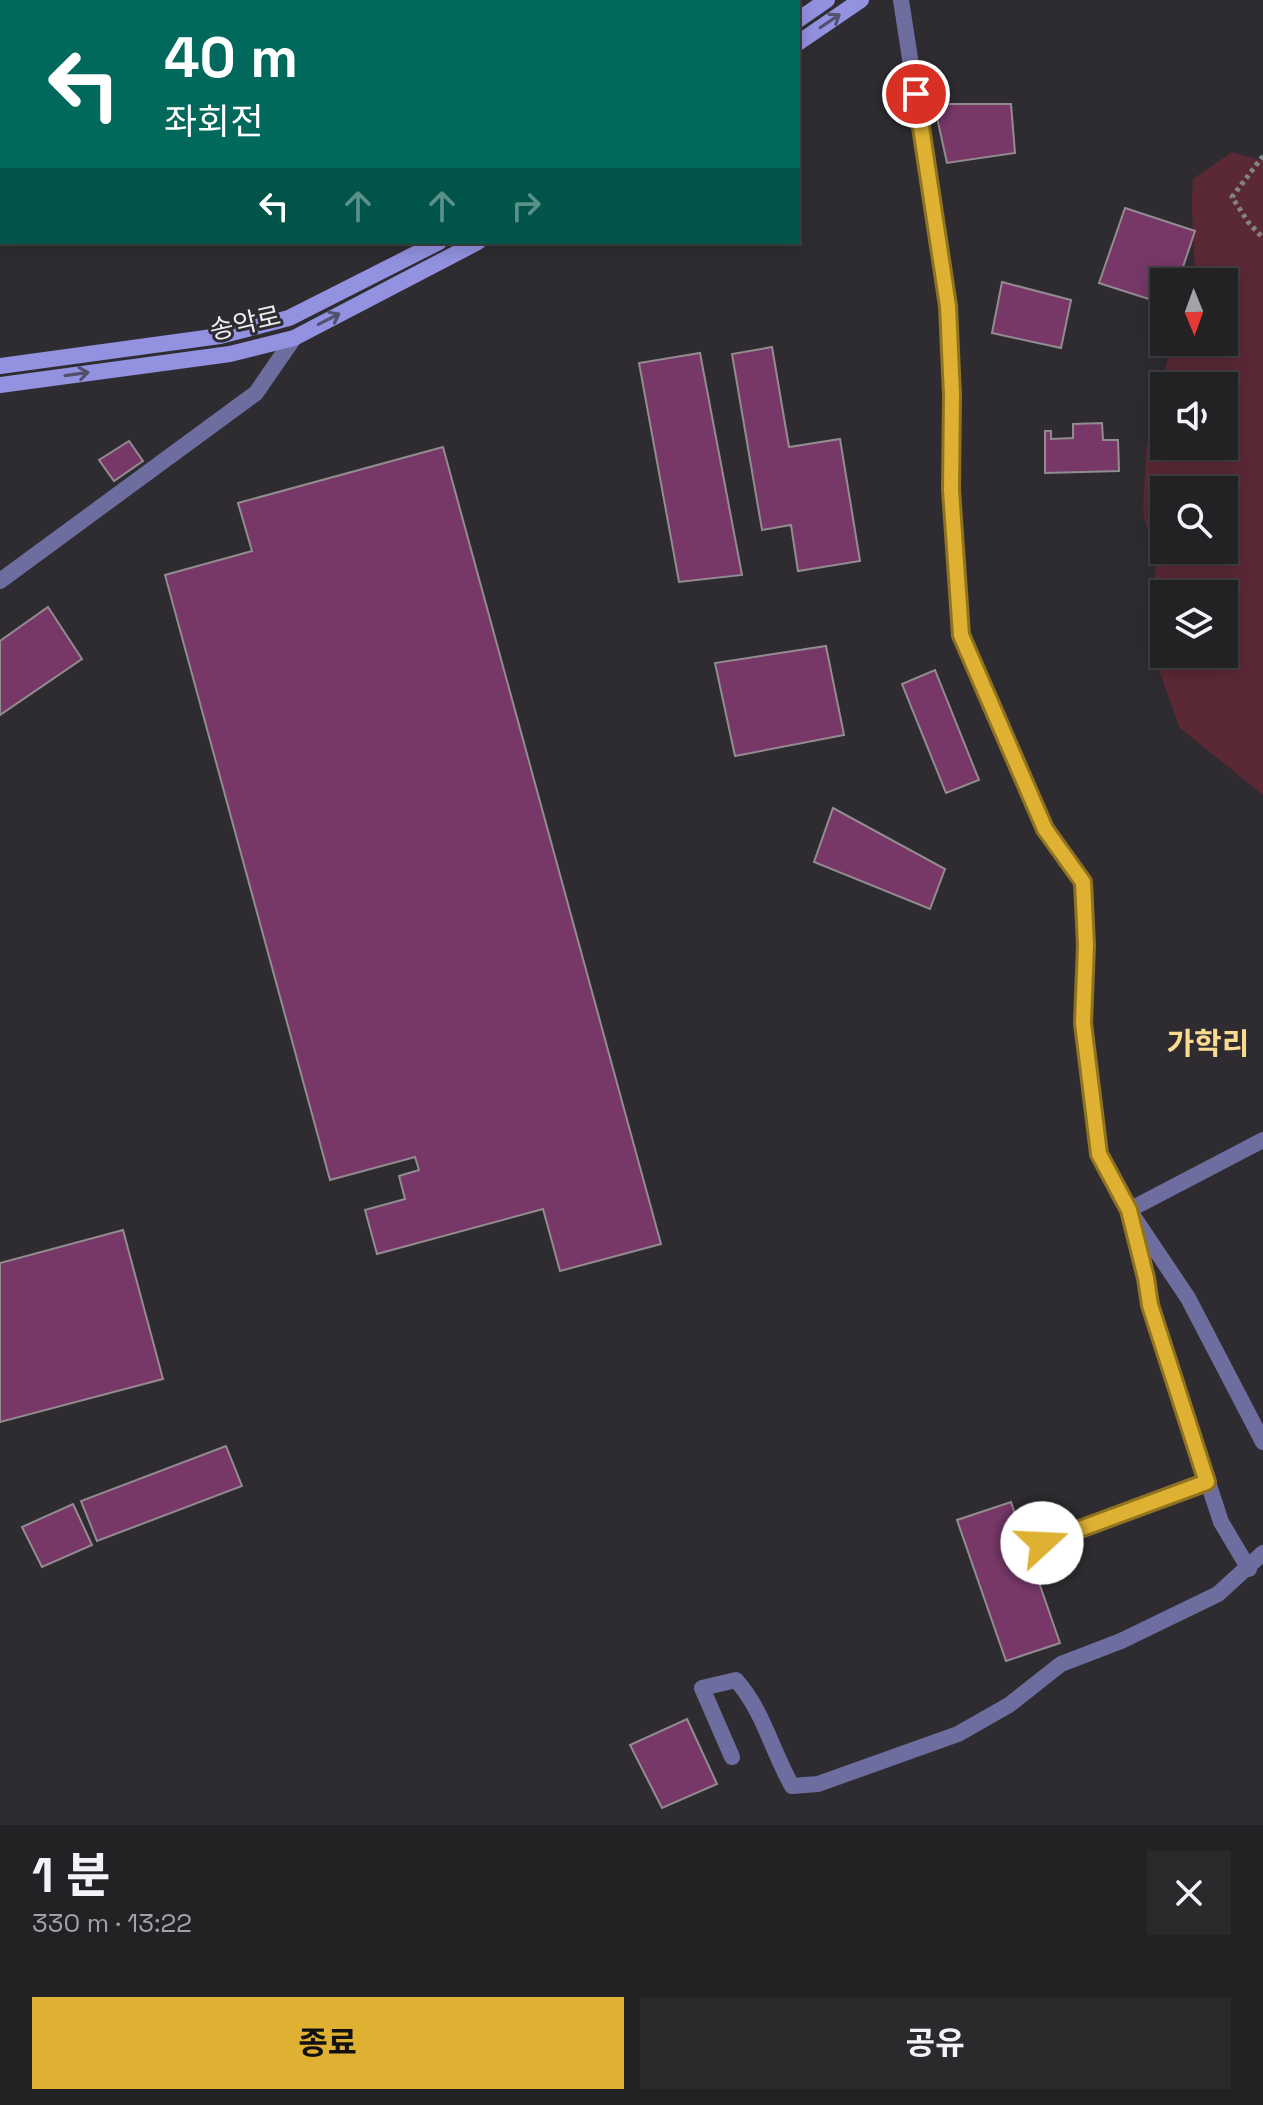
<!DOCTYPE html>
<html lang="ko">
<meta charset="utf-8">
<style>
body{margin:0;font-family:"Space Grotesk","Noto Sans KR",sans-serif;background:#2a292c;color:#f1f3f6;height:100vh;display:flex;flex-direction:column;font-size:30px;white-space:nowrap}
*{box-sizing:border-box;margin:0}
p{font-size:26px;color:#a2a3a6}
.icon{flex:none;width:44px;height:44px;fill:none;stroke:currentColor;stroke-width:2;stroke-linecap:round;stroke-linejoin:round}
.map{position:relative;height:1825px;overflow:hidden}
.details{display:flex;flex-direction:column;background:#222124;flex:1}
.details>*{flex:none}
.banner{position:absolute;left:0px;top:0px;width:800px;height:244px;box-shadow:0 4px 20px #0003,0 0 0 2px #3f3e41;background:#00695c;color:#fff;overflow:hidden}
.needle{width:52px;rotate:179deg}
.controls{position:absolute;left:1150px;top:268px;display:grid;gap:16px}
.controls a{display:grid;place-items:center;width:88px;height:88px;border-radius:0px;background:#222124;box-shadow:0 4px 20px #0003,0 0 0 2px #3f3e41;font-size:40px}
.pin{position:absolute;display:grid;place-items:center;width:68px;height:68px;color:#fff;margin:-34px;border:4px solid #fff;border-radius:50%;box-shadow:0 2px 8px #0007}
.me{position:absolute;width:88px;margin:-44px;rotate:70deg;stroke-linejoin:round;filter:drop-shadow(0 0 6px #0008)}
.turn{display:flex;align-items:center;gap:28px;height:168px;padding:0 32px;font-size:36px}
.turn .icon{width:104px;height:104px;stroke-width:2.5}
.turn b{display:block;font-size:56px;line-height:68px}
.lanes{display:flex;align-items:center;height:76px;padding:0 32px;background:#0003;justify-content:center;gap:40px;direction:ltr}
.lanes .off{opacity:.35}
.round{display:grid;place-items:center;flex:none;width:84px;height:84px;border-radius:0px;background:#2a292c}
.headline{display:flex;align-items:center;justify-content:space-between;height:136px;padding:0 32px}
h1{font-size:48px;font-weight:700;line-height:60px}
.cta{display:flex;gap:16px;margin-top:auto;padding:16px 32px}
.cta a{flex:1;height:92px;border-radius:0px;background:#deb133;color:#111;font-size:32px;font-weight:700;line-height:92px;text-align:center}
.cta a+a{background:#2a292c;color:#f1f3f6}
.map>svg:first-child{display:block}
.green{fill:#5b2936;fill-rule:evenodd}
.building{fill:#773868;stroke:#928c90;stroke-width:2}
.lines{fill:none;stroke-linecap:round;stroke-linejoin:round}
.path{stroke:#848386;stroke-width:5;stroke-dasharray:4 4;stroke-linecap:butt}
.minor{stroke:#6d6e9f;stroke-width:16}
.secondary{stroke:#9292e1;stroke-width:16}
.oneway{stroke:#51506e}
.route-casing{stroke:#907321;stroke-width:20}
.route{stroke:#deb133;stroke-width:14}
.labels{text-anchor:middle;stroke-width:6;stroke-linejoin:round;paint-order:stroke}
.street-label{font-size:26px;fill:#eeedf0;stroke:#2e2c30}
.quarter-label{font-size:30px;font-weight:bold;fill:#fbdb90;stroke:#2e2c30}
</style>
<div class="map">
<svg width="1263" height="1825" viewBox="0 0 1263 1825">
<rect width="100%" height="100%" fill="#2e2c30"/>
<path class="green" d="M 1232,152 L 1263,161 L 1263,795 L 1180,728 L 1148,640 L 1156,562 L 1143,513 L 1146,448 L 1172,342 L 1224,342 L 1224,282 L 1195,282 C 1195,247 1190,213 1193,179 ZM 1164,386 L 1224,386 L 1224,446 L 1164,446 ZM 1164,490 L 1224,490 L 1224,550 L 1164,550 ZM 1164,594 L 1224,594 L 1224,654 L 1164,654 Z"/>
<g class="building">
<polygon points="934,104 1011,104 1015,153 947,163"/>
<polygon points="1125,208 1195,231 1178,282 1164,282 1164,304 1099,283"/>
<polygon points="1002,282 1071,300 1061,348 992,333"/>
<polygon points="772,347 789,447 840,439 860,561 798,571 791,525 762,530 732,354"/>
<polygon points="700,353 742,575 679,582 639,363"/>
<polygon points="1102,423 1103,440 1118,440 1119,471 1045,473 1045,431 1051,431 1051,439 1073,438 1073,424"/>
<polygon points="129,441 143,461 114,481 99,460"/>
<polygon points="443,447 661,1244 560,1271 543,1209 377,1254 365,1210 405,1199 399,1176 419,1170 415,1157 330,1180 165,575 252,551 238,503"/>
<polygon points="48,607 82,659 0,715 0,641"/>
<polygon points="826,646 844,735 735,756 715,663"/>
<polygon points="935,670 979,780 946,793 902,684"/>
<polygon points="833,808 945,869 930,909 814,862"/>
<polygon points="123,1230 163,1379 0,1422 0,1263"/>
<polygon points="226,1446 242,1486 97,1541 81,1501"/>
<polygon points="1011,1502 1060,1643 1006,1661 957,1520"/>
<polygon points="73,1504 92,1545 42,1567 22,1527"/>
<polygon points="687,1719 717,1784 662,1808 630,1745"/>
</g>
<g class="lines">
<polyline class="path" points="1263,156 1232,197 1248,222 1263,238"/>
<g class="minor">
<polyline points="901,0 948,306 952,395 951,490 961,635 1045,829 1083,882 1086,945 1083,1023 1099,1154 1129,1210 1188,1298 1263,1442"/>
<polyline points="0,581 256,393 294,338"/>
<polyline points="1042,1543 1207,1482"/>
<polyline points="1249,1569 1221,1522 1150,1305 1146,1278 1129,1210 1263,1140"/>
<path d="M 732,1757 L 702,1688 L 736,1680 C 763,1710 772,1751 792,1786 L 818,1784 L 958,1734 L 1009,1705 L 1061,1664 L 1121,1641 L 1218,1594 L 1263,1553"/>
</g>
<g class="secondary">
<polyline points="798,20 827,0"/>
<polyline points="798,43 861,0"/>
<polyline points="0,366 220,336 289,318 439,242"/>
<polyline points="0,385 230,354 294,338 478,242"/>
</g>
</g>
<defs><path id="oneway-shaft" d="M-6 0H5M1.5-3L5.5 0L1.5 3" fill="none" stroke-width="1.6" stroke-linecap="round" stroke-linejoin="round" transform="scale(2)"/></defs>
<g class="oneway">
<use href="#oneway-shaft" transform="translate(830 21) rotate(-34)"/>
<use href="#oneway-shaft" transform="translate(329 319) rotate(-27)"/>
<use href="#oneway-shaft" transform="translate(77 374) rotate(-8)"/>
</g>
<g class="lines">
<g class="route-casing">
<polyline id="route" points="916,94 948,306 952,395 951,490 961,635 1045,829 1083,882 1086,945 1083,1023 1099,1154 1129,1210 1146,1278 1150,1305 1207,1482 1042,1543"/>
</g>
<use href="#route" class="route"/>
</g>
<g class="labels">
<g class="street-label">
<text transform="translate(245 323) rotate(-13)" y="9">송악로</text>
</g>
<g class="quarter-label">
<text x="1208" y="1054">가학리</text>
</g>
</g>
</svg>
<div class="controls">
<a><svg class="needle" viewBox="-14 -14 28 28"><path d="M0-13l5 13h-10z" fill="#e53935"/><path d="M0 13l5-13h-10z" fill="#a2a3a6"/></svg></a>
<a><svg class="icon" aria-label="sound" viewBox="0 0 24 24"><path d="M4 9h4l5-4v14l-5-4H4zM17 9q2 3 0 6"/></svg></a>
<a><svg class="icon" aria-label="search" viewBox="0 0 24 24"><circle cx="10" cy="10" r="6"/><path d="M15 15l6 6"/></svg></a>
<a><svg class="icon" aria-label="layers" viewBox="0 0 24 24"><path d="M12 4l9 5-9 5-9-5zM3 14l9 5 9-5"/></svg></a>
</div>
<div class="pin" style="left:916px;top:94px;background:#d93025"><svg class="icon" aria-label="arrive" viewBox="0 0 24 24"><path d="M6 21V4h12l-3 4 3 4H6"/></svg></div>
<svg class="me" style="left:1042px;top:1543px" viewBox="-20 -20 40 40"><circle r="19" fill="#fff"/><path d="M0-13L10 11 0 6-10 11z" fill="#deb133"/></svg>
<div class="banner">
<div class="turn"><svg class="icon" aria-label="left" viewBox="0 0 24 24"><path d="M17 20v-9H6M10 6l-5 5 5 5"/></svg><div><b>40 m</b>좌회전</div></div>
<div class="lanes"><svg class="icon" aria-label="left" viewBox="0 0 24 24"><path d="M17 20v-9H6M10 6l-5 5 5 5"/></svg><svg class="icon off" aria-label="ahead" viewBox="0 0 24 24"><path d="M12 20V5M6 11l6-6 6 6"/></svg><svg class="icon off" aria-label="ahead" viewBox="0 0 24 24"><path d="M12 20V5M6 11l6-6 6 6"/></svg><svg class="icon off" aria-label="right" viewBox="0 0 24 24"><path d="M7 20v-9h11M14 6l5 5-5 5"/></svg></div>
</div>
</div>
<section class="details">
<div class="headline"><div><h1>1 분</h1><p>330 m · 13:22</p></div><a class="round"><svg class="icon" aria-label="close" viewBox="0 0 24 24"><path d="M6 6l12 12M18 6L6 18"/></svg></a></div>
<div class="cta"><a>종료</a><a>공유</a></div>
</section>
